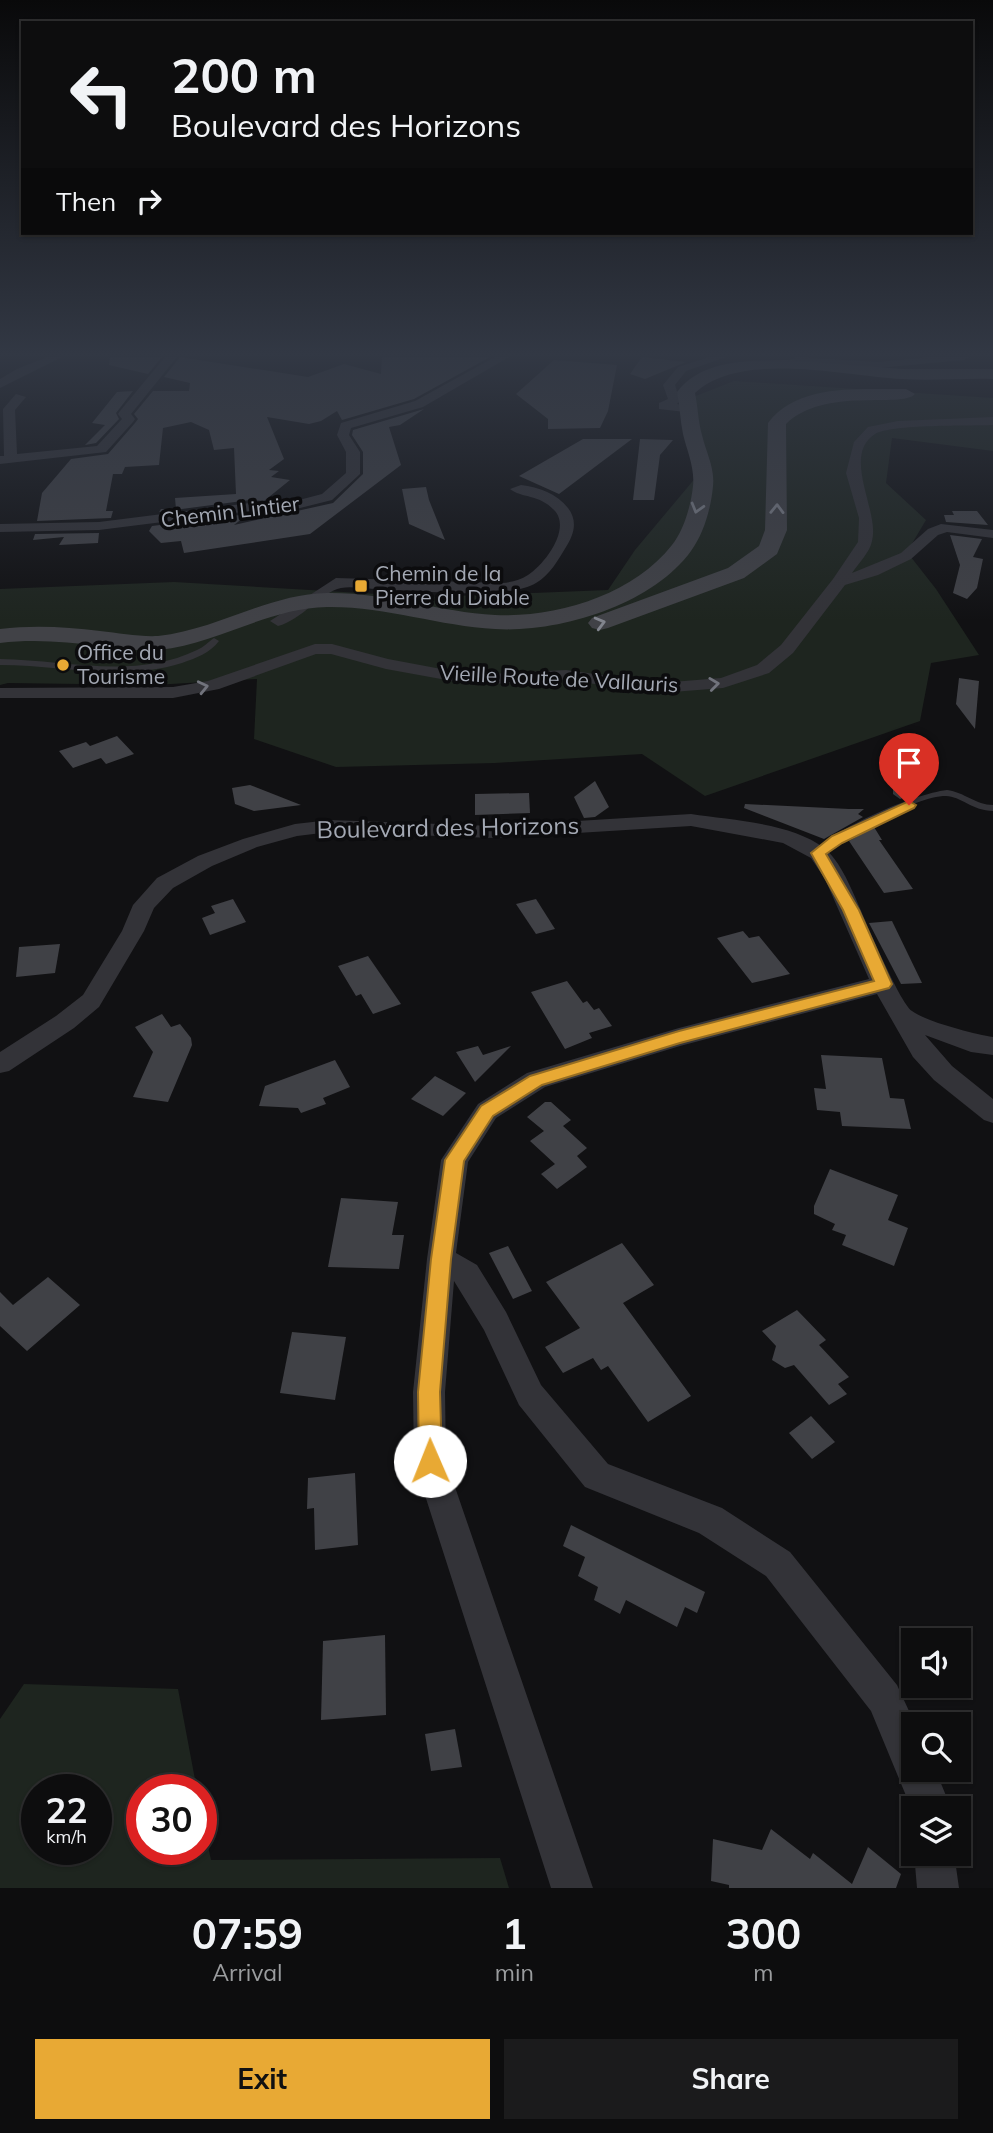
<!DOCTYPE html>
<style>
body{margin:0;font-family:Mulish,sans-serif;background:#1b1b1c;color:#f1f3f6;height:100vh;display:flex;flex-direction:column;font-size:26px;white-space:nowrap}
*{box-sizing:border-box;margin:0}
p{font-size:23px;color:#9a9c9e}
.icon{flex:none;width:38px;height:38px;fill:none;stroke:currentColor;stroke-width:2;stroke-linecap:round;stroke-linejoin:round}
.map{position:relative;height:1888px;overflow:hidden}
.sheet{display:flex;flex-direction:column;background:#0d0d0e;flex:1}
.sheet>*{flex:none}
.banner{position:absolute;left:21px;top:21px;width:952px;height:214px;border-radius:0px;box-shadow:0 2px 5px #0004,0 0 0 2px #2d2d2e;background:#0d0d0e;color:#f1f3f6;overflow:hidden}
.buttons{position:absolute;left:901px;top:1628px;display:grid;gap:14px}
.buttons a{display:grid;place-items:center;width:70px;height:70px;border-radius:0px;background:#0d0d0e;box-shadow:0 2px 5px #0004,0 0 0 2px #2d2d2e;font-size:35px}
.speed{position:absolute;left:21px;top:1774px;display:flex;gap:14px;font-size:35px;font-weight:700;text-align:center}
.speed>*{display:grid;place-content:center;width:91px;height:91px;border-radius:50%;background:#0d0d0e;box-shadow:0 2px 5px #0004,0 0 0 2px #2d2d2e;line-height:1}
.speed small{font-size:18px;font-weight:400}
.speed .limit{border:10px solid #d22;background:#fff;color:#111}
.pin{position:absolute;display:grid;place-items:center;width:60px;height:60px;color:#fff;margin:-72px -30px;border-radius:50% 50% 50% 0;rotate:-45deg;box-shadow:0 0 7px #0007}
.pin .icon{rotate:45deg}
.me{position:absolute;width:77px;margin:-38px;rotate:359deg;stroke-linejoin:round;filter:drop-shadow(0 0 5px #0008)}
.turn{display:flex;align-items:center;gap:24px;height:147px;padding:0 35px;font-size:32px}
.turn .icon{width:91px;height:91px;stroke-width:2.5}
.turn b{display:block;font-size:49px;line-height:60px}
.then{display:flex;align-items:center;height:66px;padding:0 35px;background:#0003;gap:14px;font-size:26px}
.eta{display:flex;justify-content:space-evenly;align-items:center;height:119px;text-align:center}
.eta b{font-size:42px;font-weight:700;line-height:49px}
.primary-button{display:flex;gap:14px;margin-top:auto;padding:14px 35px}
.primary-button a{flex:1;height:80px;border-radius:0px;background:#e8a934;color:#111;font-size:28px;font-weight:700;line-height:80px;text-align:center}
.primary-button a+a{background:#1b1b1c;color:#f1f3f6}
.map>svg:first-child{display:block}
.green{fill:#1e251f;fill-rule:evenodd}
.building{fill:#404146}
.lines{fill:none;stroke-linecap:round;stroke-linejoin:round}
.lane{fill:#333338;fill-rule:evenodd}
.street{fill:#333338;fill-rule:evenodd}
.secondary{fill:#414247;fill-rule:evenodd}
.oneway{stroke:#81848d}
.oneway2{stroke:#71737c}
.route{fill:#e8a934;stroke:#976e22;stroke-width:2}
.poi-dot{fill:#e8a934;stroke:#0c0c0e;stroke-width:2.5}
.labels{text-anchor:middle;stroke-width:7;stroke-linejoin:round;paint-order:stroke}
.far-street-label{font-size:21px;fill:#a3a8b3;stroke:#0c0c0e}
.far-poi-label{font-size:21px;fill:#a3a8b3;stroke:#0c0c0e;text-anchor:start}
.street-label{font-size:24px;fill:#a3a8b3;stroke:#0c0c0e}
</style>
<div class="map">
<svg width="993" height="1888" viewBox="0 0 993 1888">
<rect width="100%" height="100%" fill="#111113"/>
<g class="green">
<polygon points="734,381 993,398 993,451 892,438 886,483 926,520 907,552 936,589 979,655 931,663 920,721 705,796 642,754 495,763 336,767 254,739 257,679 154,685 8,683 0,685 0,589 174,582 429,597 608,590 635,550 697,476 693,397"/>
<path d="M 24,1684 L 178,1689 L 197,1790 L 142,1790 L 142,1850 L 201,1850 L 201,1813 L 211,1860 L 500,1858 L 509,1888 L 0,1888 L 0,1719 ZM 37,1790 L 96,1790 L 96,1850 L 37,1850 Z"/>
</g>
<g class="building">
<polygon points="110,357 162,357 148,374 109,365"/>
<polygon points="180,357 308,377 344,364 381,374 382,357 490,357 414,399 342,420 337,411 321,421 309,424 267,417 284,459 269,470 279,471 271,477 290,480 264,501 250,500 159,512 161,509 176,509 175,498 236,494 234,448 214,450 209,430 191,422 163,428 159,465 125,467 122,474 113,474 106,511 113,511 111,518 37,521 42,493 71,459 108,454 135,423 138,419 134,414 153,391 189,391 190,383 164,377"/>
<polygon points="642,357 686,362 645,379 630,374"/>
<polygon points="554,360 617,365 608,411 600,428 548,429 548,419 516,394"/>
<polygon points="133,391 116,413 119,419 96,443 85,445 105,425 92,423 117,392"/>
<polygon points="424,409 400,425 389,427 401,465 310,534 184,553 181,541 161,543 149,531 152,526 248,514 234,525 333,503 363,474 363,452 352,435 353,430"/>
<polygon points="583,439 632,439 559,494 519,476"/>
<polygon points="640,439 673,440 660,455 654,500 633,500"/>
<polygon points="426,487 429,500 445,540 409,524 402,489"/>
<polygon points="952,511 977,511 988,525 946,522 944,515 954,515"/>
<polygon points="99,533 98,543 59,545 64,537 33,540 35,534"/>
<polygon points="950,535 982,539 973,557 983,559 977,588 967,599 953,593 960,565"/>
<polygon points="959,678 979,681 975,729 956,704"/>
<polygon points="117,736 134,754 106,764 101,758 73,768 59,751 86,742 90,746"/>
<polygon points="908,777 926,789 900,799 893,794 893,784"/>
<polygon points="595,781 609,807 595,817 584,818 574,797"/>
<polygon points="250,785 301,805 254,811 235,804 232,788"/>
<polygon points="529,793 530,813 475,815 475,794"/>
<polygon points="745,804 849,809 864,809 858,814 863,817 824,839 744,808"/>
<polygon points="874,827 882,840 879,840 913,889 884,893 849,841"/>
<polygon points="233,899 246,922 210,935 202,918 215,913 211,906"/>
<polygon points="536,899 555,929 536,934 516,904"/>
<polygon points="892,921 922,983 901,984 869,923"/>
<polygon points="743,931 749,938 759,936 790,974 752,983 717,938"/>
<polygon points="60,944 55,973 16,977 19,947"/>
<polygon points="368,956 401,1004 373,1014 361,994 356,996 338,966"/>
<polygon points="567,981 583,1003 587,1001 594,1010 599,1008 612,1026 589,1033 592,1038 565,1049 531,992"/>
<polygon points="162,1014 171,1027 180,1024 191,1038 192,1045 168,1102 133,1097 153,1052 135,1027"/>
<polygon points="478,1046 483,1055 511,1046 475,1082 456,1052"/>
<polygon points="821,1055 882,1058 890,1098 904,1099 911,1129 842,1126 840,1112 817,1110 814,1088 826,1089"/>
<polygon points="335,1060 350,1087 323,1098 326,1104 301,1113 298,1108 259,1106 265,1086"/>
<polygon points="435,1076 466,1093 443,1116 411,1099"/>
<polygon points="545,1102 551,1102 571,1120 563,1126 587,1148 577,1156 587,1167 557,1189 541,1174 555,1164 530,1141 544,1131 527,1117"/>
<polygon points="830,1169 898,1195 888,1220 908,1228 894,1266 842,1245 846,1235 832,1230 835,1224 814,1214 814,1206"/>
<polygon points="341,1198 398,1202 392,1235 404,1235 399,1269 328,1267"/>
<polygon points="622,1243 654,1285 623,1303 691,1396 648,1422 608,1366 601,1370 593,1358 563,1373 545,1347 580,1328 546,1282"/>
<polygon points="508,1246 532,1291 513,1299 489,1253"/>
<polygon points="48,1277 80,1305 27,1351 0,1326 0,1292 13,1305"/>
<polygon points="797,1310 826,1340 819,1345 849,1377 838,1384 847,1394 829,1405 794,1365 785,1368 772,1360 776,1346 762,1331"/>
<polygon points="292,1332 346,1337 335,1400 280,1393"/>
<polygon points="811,1416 835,1442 812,1459 789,1433"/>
<polygon points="355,1473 358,1545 315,1550 314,1508 307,1509 308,1478"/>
<polygon points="571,1525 705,1592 697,1613 685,1607 677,1627 626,1600 620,1614 594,1600 598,1587 578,1576 585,1557 563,1546"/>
<polygon points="385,1635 386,1715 321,1720 323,1641"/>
<polygon points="455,1729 462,1767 431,1771 425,1734"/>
<polygon points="771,1829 810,1859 813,1853 852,1884 868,1847 901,1874 896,1888 729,1888 729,1885 711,1881 713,1839 762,1850"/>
</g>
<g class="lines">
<g class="lane">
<path d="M 214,638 L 219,641 C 210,653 196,658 182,663 C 123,682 61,665 0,665 L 0,659 C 66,660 135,680 197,650 C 204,647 208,642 214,638 Z"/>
<path d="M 947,790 C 964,792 976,805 993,805 L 993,811 C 973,811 960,796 946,796 C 913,796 850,837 822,855 L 818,856 L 812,853 C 836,828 913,794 947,790 Z"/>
</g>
<g class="street">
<polygon points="47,357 62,357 0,388 0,379 17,369"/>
<polygon points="165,357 177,357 131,414 135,419 133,422 106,452 0,464 0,456 4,456 3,409 16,394 26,397 15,410 17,454 97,446 122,419 118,414 120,411"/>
<polygon points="495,357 509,357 423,407 351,428 349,435 360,452 360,474 332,500 280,513 250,511 99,530 0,532 0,524 99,522 250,503 280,505 322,494 346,473 346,452 337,435 341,423 415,401"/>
<polygon points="709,357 726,357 686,371 675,385 680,401 677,404 694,407 694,413 659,409 659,403 668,399 663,385 678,367"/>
<polygon points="797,357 878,362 930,357 970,357 964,360 878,368 799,363 782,368 776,365"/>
<path d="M 993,417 L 993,425 C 970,426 891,424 875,434 C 841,456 880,511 872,541 C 870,552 858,564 852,573 L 901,553 L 928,529 L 941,524 L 993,530 L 993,538 L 947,532 L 938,535 L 911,559 L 878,575 L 845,585 L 793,653 L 769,673 L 723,688 L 660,693 L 566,680 L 490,684 L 452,681 L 386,669 L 331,654 L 316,654 L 219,689 L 173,698 L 0,698 L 0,688 L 173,687 L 208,681 L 315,644 L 332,644 L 388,659 L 452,671 L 490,674 L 566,670 L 660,683 L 721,678 L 757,665 L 781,645 L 833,579 L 858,542 L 859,518 L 846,473 L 854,442 L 868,427 L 898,421 Z"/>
<path d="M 521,485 C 539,487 557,494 568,508 C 578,521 574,534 566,547 C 558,560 550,575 536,583 C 506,601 416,590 378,589 C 367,589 352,586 341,588 C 321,592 302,620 278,626 L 270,621 L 336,578 L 502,583 C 512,582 520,580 528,575 C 545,564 572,528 554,510 C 539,494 521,498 510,489 Z"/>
<path d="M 691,814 C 731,820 792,823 824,848 C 838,859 848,881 855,897 C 864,917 899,1002 912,1011 C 927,1022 974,1034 993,1037 L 993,1055 L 971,1052 L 925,1035 L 952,1066 L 993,1099 L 993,1123 L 984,1120 L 934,1080 L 913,1057 L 877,994 L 680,1046 L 545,1087 L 496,1118 L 468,1162 L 456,1253 L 477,1265 L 506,1312 L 541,1385 L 608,1464 L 722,1508 L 790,1552 L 897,1685 L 915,1724 L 914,1769 L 935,1769 L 947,1798 L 948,1808 L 914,1808 L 914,1821 L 907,1798 L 871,1711 L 766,1576 L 699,1533 L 585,1487 L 519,1405 L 484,1330 L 454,1281 L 445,1392 L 446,1461 L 593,1888 L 551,1888 L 414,1461 L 413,1392 L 427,1259 L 441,1160 L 478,1104 L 527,1073 L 679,1028 L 869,979 L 825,879 L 811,858 L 783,843 L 691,826 L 494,838 L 330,832 L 297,836 L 257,847 L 212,866 L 173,888 L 154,908 L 144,931 L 99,1007 L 74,1028 L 9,1071 L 0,1073 L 0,1052 L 56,1016 L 83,995 L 122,931 L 133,905 L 157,878 L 198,856 L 243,839 L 295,824 L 330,820 L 494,826 Z"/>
<polygon points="914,1853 954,1853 959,1888 917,1888"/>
</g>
<g class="secondary">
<path d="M 786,360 L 902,369 L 993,369 L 993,379 C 963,378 932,381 902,379 C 844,376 741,350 695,393 C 698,407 698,421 702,435 C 706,452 715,468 713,486 C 711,508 704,533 691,551 C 652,605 559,633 495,629 C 439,626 384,606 327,607 C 268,608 217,644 159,650 C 140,652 119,648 100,646 C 67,642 34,639 0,643 L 0,629 C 34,625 67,627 100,631 C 119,633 140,637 158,636 C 217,630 268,594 327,593 C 384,592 439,612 495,615 C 556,618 633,595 672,545 C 684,530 691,505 693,486 C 695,468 687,451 683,434 C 680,420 680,406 677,392 C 702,359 749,361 786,360 Z"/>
<path d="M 872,389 L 906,389 L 915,394 C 901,409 825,386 786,424 L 787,530 L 777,554 L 744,578 L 608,628 L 600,630 L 592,628 L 588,623 L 592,618 L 728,568 L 759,546 L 765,530 L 768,423 C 792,391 836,389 872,389 Z"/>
</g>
</g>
<defs><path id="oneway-chevron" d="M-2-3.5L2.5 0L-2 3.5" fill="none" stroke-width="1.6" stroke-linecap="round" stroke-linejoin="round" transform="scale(1.75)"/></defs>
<g class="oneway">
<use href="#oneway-chevron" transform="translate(697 508) rotate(106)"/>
<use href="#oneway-chevron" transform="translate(777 509) rotate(-89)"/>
<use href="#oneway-chevron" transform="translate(600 623) rotate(-15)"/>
</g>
<g class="oneway2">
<use href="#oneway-chevron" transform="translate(714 684) rotate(-7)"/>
<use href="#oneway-chevron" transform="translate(203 687) rotate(-13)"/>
</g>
<linearGradient id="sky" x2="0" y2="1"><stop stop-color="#09090a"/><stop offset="0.57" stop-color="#323844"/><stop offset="1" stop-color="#323844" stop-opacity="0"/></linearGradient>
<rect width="993" height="621" fill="url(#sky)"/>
<polygon class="route" points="909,801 916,805 914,808 842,843 826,854 859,910 892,984 889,988 680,1043 542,1085 493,1116 464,1161 451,1259 440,1392 442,1461 438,1468 430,1472 422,1468 419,1461 418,1392 431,1259 445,1160 481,1106 530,1076 679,1031 874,981 843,910 811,853 832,836"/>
<g class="poi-dot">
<rect x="354" y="579" width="14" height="14" rx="3.5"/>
<circle cx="63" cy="665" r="7"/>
</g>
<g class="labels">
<g class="far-street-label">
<text transform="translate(230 512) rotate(-7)" y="7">Chemin Lintier</text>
<text transform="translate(559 679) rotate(3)" y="7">Vieille Route de Vallauris</text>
</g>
<g class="far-poi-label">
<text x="375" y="581">Chemin de la<tspan x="375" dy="24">Pierre du Diable</tspan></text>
<text x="77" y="660">Office du<tspan x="77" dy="24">Tourisme</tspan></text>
</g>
<g class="street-label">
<text transform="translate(448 828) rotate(-1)" y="8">Boulevard des Horizons</text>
</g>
</g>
</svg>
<div class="buttons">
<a><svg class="icon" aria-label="sound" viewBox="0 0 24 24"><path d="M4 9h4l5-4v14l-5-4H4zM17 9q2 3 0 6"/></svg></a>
<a><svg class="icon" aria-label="search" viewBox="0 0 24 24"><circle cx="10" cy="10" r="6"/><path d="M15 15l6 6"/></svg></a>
<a><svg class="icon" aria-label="layers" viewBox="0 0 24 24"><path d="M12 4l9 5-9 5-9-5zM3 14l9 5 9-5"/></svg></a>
</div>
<div class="speed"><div>22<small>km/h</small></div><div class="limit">30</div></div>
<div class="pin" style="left:909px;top:805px;background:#d93025"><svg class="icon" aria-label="arrive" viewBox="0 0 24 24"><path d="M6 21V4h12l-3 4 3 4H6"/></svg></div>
<svg class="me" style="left:430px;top:1461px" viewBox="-20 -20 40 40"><circle r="19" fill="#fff"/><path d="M0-13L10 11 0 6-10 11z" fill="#e8a934"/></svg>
<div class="banner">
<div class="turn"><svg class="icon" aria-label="left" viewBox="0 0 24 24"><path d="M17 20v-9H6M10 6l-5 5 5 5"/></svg><div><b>200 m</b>Boulevard des Horizons</div></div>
<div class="then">Then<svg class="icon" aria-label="right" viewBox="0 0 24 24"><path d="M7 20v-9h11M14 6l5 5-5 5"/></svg></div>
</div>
</div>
<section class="sheet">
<div class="eta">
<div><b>07:59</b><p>Arrival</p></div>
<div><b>1</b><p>min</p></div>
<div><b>300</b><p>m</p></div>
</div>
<div class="primary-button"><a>Exit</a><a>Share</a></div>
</section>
